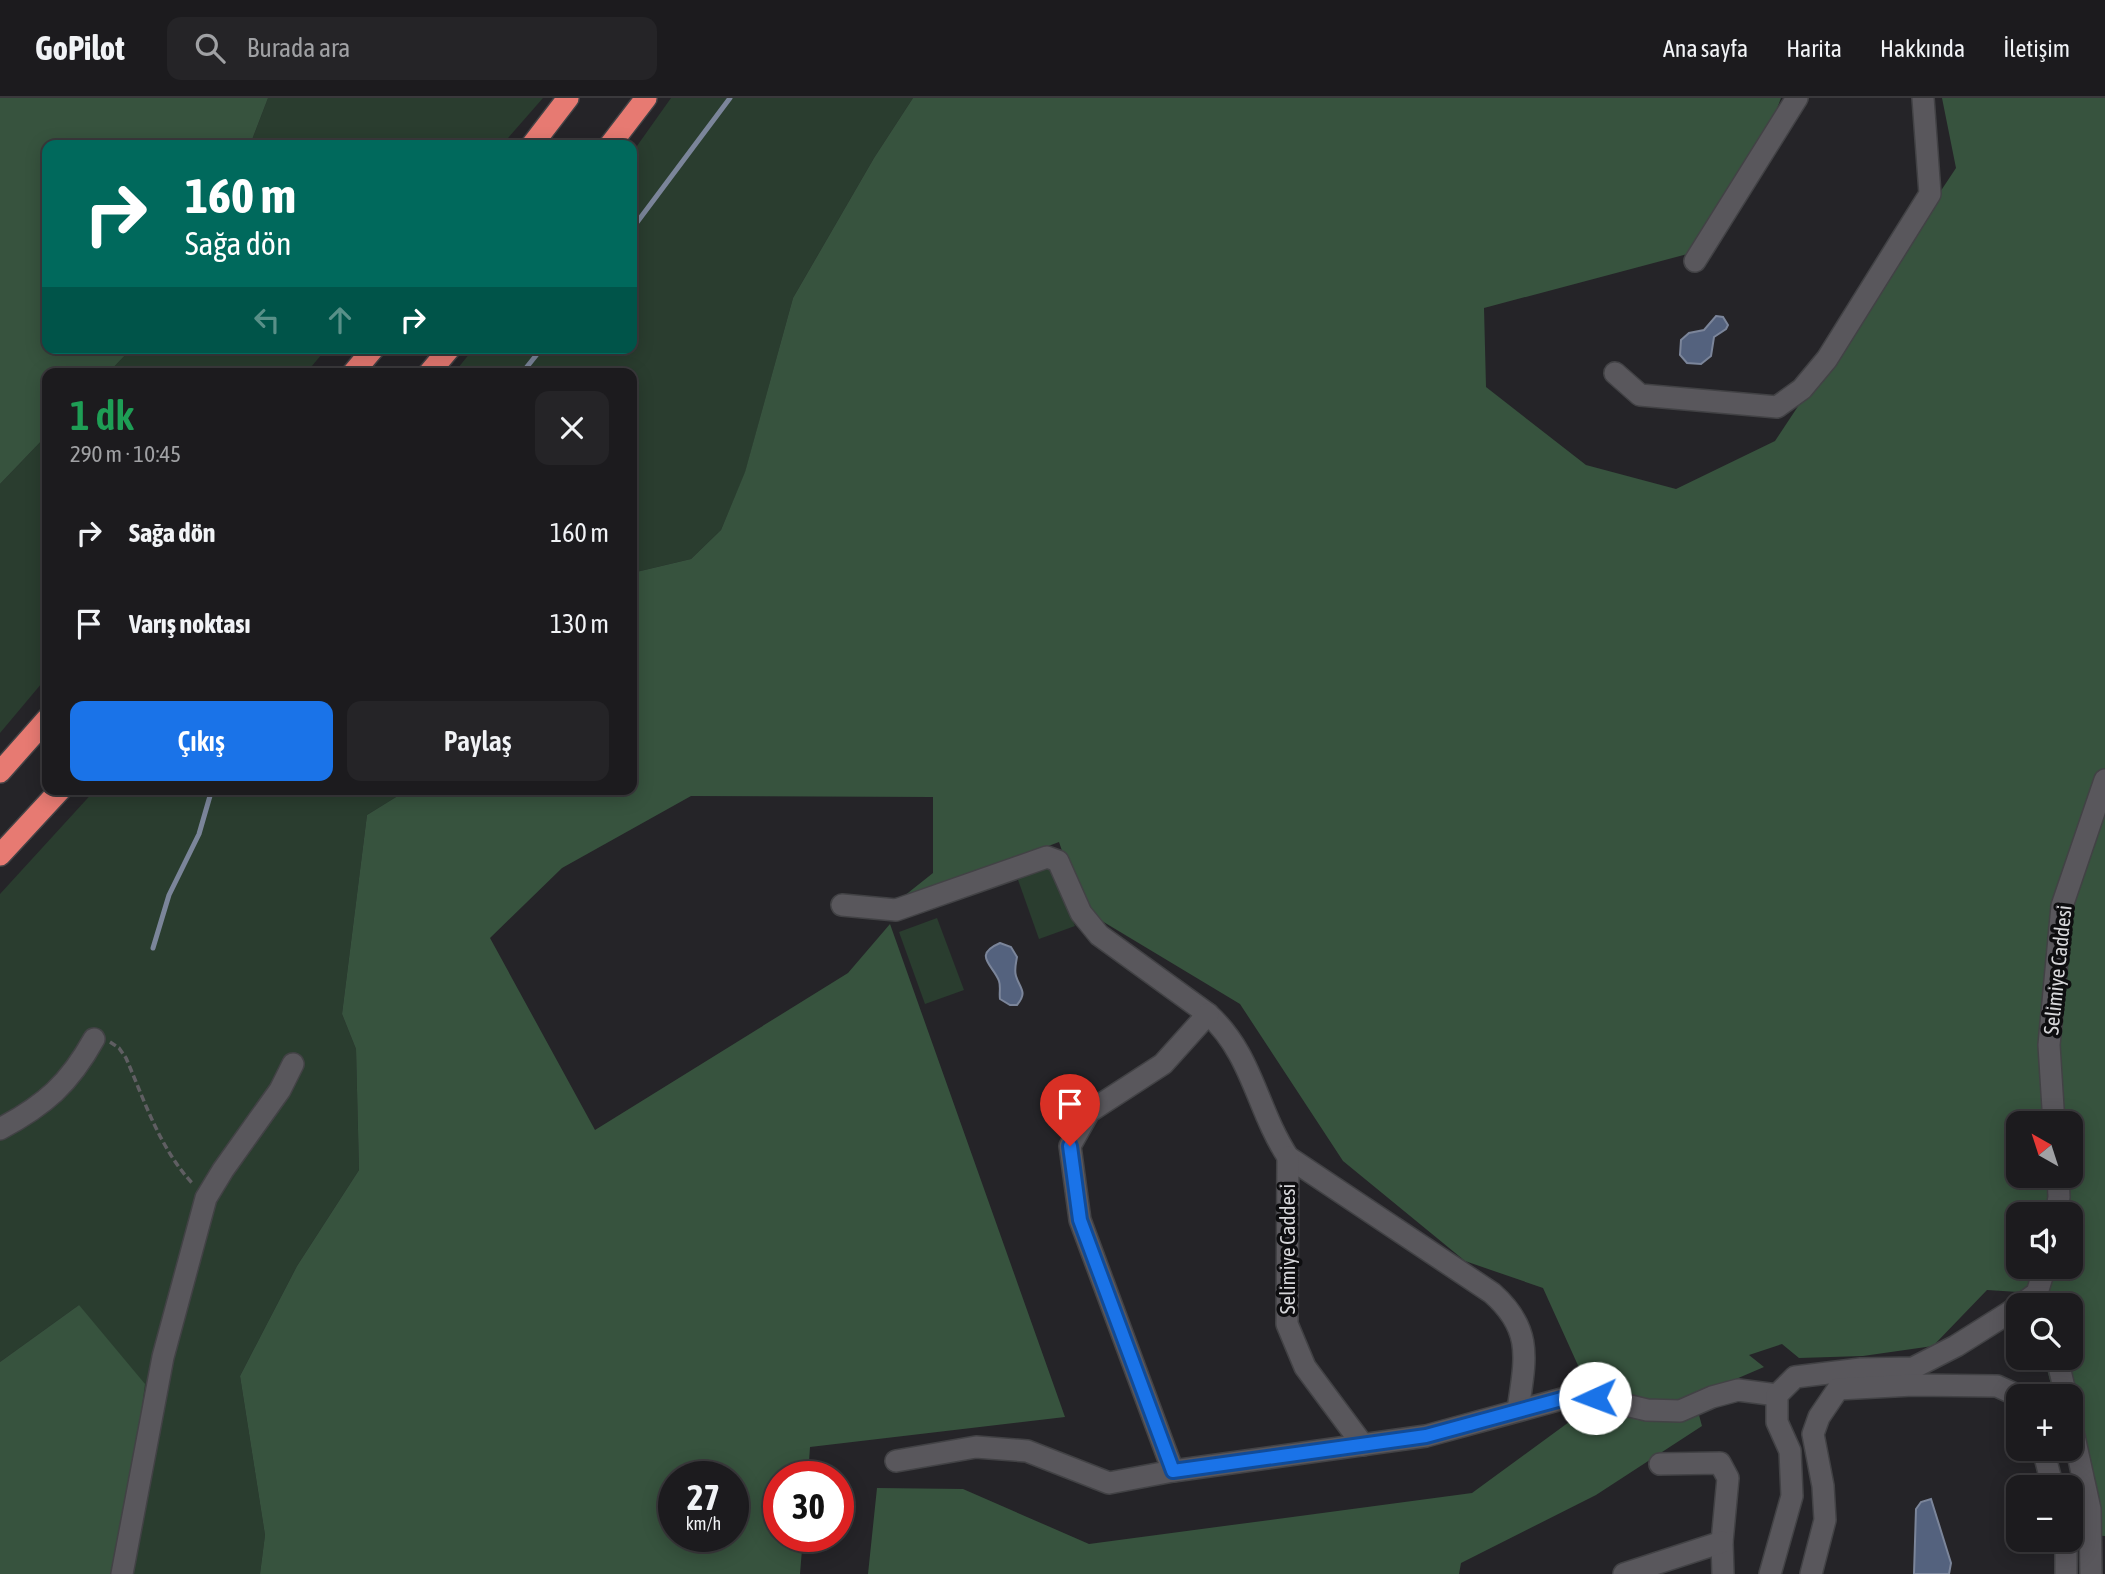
<!DOCTYPE html>
<html lang="tr">
<meta charset="utf-8">
<style>
body{margin:0;font-family:"Asap Condensed",sans-serif;background:#252427;color:#f1f3f6;height:100vh;display:flex;flex-direction:column;font-size:26px;white-space:nowrap}
*{box-sizing:border-box;margin:0}
p{font-size:23px;color:#a0a1a4}
.icon{flex:none;width:38px;height:38px;fill:none;stroke:currentColor;stroke-width:2;stroke-linecap:round;stroke-linejoin:round}
.map{position:relative;flex:1;overflow:hidden}
.drawer{position:absolute;left:42px;top:270px;width:595px;height:427px;display:flex;flex-direction:column;background:#1c1b1e;border-radius:14px;box-shadow:0 4px 18px #0003,0 0 0 2px #3a393c}
.drawer>*{flex:none}
.guide{position:absolute;left:42px;top:42px;width:595px;height:214px;border-radius:14px;box-shadow:0 4px 18px #0003,0 0 0 2px #3a393c;background:#00695c;color:#fff;overflow:hidden}
.needle{width:46px;rotate:321deg}
.tools{position:absolute;left:2006px;top:1013px;display:grid;gap:14px}
.tools a{display:grid;place-items:center;width:77px;height:77px;border-radius:14px;background:#1c1b1e;box-shadow:0 4px 18px #0003,0 0 0 2px #3a393c;font-size:35px}
.speed{position:absolute;left:658px;top:1363px;display:flex;gap:14px;font-size:35px;font-weight:700;text-align:center}
.speed>*{display:grid;place-content:center;width:91px;height:91px;border-radius:50%;background:#1c1b1e;box-shadow:0 4px 18px #0003,0 0 0 2px #3a393c;line-height:1}
.speed small{font-size:18px;font-weight:400}
.speed .limit{border:10px solid #d22;background:#fff;color:#111}
.pin{position:absolute;display:grid;place-items:center;width:60px;height:60px;color:#fff;margin:-72px -30px;border-radius:50% 50% 50% 0;rotate:-45deg;box-shadow:0 0 7px #0007}
.pin .icon{rotate:45deg}
.me{position:absolute;width:77px;margin:-38px;rotate:268deg;stroke-linejoin:round;filter:drop-shadow(0 0 5px #0008)}
.turn{display:flex;align-items:center;gap:24px;height:147px;padding:0 28px;font-size:32px}
.turn .icon{width:91px;height:91px;stroke-width:2.5}
.turn b{display:block;font-size:49px;line-height:60px}
.lanes{display:flex;align-items:center;height:66px;padding:0 28px;background:#0003;justify-content:center;gap:35px;direction:ltr}
.lanes .off{opacity:.35}
.round{display:grid;place-items:center;flex:none;width:74px;height:74px;border-radius:14px;background:#252427}
.overview{display:flex;align-items:center;justify-content:space-between;height:119px;padding:0 28px}
h1{font-size:42px;font-weight:600;line-height:52px;color:#1e9e55}
.button{display:flex;gap:14px;margin-top:auto;padding:14px 28px}
.button a{flex:1;height:80px;border-radius:14px;background:#1a73e8;color:#fff;font-size:28px;font-weight:600;line-height:80px;text-align:center}
.button a+a{background:#252427;color:#f1f3f6}
ul{padding:0;list-style:none}
li{display:flex;align-items:center;gap:21px;height:91px;padding:0 28px}
li div{flex:1}
li b{display:block;font-size:26px}
li em{font-style:normal}
header{display:flex;align-items:center;gap:42px;box-sizing:border-box;height:98px;padding:0 35px;background:#1c1b1e;border-bottom:2px solid #3a393c}
header strong{font-size:33px}
nav{display:flex;gap:38px;margin-inline-start:auto;font-size:24px}
.search{width:490px;height:63px;background:#252427;display:flex;align-items:center;gap:18px;box-sizing:border-box;padding:0 24px;border-radius:14px;color:#a0a1a4;font-size:26px}
.map>svg:first-child{display:block}
.green{fill:#2a3d2f}
.forest{fill:#37533e;fill-rule:evenodd}
.water{fill:#54627e;stroke:#7b859a;stroke-width:2}
.lines{fill:none;stroke-linecap:round;stroke-linejoin:round}
.stream{stroke:#7b859a;stroke-width:5}
.minor-casing{stroke:#424245;stroke-width:24}
.highway-casing{stroke:#424245;stroke-width:24}
.path{stroke:#5f5e62;stroke-width:3.5;stroke-dasharray:7 3.5;stroke-linecap:butt}
.minor{stroke:#59575c;stroke-width:21}
.highway{stroke:#e77a72;stroke-width:21}
.route-casing{stroke:#114b97;stroke-width:18}
.route{stroke:#1a73e8;stroke-width:12}
.labels{text-anchor:middle;stroke-width:7;stroke-linejoin:round;paint-order:stroke}
.street-label{font-size:21px;fill:#d7d7da;stroke:#0e0e10}
</style>
<header>
<strong>GoPilot</strong>
<div class="search"><svg class="icon" aria-label="search" viewBox="0 0 24 24"><circle cx="10" cy="10" r="6"/><path d="M15 15l6 6"/></svg>Burada ara</div>
<nav><a>Ana sayfa</a><a>Harita</a><a>Hakkında</a><a>İletişim</a></nav>
</header>
<div class="map">
<svg width="2105" height="1476" viewBox="0 0 2105 1476">
<rect width="100%" height="100%" fill="#252428"/>
<g class="green">
<polygon points="268,0 543,0 502,47 250,47"/>
<polygon points="671,0 913,0 874,60 793,200 745,375 721,432 691,461 632,475 632,275 454,275 474,250 632,250 632,55"/>
<polygon points="132,250 327,250 306,275 108,275"/>
<polygon points="47,337 47,579 0,635 0,386"/>
<polygon points="96,691 409,691 367,717 342,916 356,951 359,1072 297,1168 240,1278 265,1437 260,1476 114,1476 79,1207 0,1264 0,796"/>
<polygon points="1052,766 1075,828 1039,841 1017,779"/>
<polygon points="937,820 964,892 925,906 899,834"/>
</g>
<g class="forest">
<polygon points="0,0 268,0 250,47 47,47 47,250 132,250 108,275 47,275 47,337 0,386"/>
<path d="M 913,0 L 1781,0 L 1773,21 L 1695,154 L 1484,210 L 1486,289 L 1586,367 L 1676,391 L 1775,343 L 1956,70 L 1942,0 L 2105,0 L 2105,1438 L 2089,1437 L 2070,1351 L 2070,1298 L 2054,1298 L 2044,1260 L 2070,1260 L 2070,1208 L 2038,1207 L 2036,1195 L 1987,1192 L 1933,1248 L 1863,1258 L 1799,1260 L 1782,1246 L 1749,1257 L 1764,1269 L 1694,1299 L 1702,1328 L 1596,1397 L 1461,1465 L 1459,1476 L 868,1476 L 877,1390 L 963,1391 L 1089,1446 L 1472,1395 L 1595,1305 L 1543,1190 L 1465,1163 L 1343,1063 L 1240,906 L 1082,811 L 1059,744 L 894,806 L 933,775 L 933,699 L 691,698 L 562,770 L 490,840 L 595,1032 L 848,875 L 890,826 L 1065,1319 L 810,1349 L 808,1379 L 779,1379 L 779,1438 L 803,1439 L 800,1476 L 260,1476 L 265,1437 L 240,1278 L 297,1168 L 359,1072 L 356,951 L 342,916 L 367,717 L 409,691 L 632,691 L 632,475 L 691,461 L 721,432 L 745,374 L 793,200 L 874,60 ZM 2018,1026 L 2070,1026 L 2070,1078 L 2018,1078 ZM 2018,1116 L 2070,1116 L 2070,1169 L 2018,1169 ZM 674,1379 L 733,1379 L 733,1438 L 674,1438 Z"/>
<polygon points="79,1207 145,1286 127,1423 114,1476 0,1476 0,1264"/>
</g>
<g class="water">
<polygon points="1716,218 1723,219 1728,227 1726,231 1714,239 1711,258 1701,266 1687,265 1680,257 1681,242 1689,235 1704,232"/>
<path d="M 1000,845 L 1011,849 L 1017,859 C 1016,865 1014,872 1016,878 C 1020,891 1028,894 1017,907 L 1010,907 L 1000,901 C 999,895 1001,889 999,883 C 993,867 972,857 1000,845 Z"/>
<polygon points="1931,1401 1951,1465 1949,1476 1914,1476 1916,1411 1921,1404"/>
</g>
<g class="lines">
<g class="stream">
<polyline points="632,131 730,0"/>
<polyline points="522,275 542,250"/>
<polyline points="153,850 169,797 199,736 212,691"/>
</g>
<g class="minor-casing">
<g id="minor">
<polyline points="1695,163 1797,0"/>
<polyline points="1615,275 1640,297 1777,309 1802,291 1827,261 1930,96 1923,0"/>
<path d="M 842,807 L 896,812 L 1047,759 L 1058,763 L 1081,815 L 1099,837 L 1208,916 C 1253,957 1256,1010 1288,1059 L 1492,1195 C 1534,1232 1525,1262 1518,1312"/>
<polyline points="2054,1026 2049,947 2062,808 2105,682"/>
<path d="M 0,1031 C 45,1007 69,986 94,941"/>
<polyline points="1288,1059 1287,1226 1305,1269 1363,1347"/>
<polyline points="2056,1116 2059,1099 2058,1078"/>
<polyline points="2019,1208 2037,1195 2045,1169"/>
<polyline points="2057,1260 2066,1298"/>
<polyline points="2070,1320 2090,1411 2091,1476"/>
<polyline points="2043,1351 2053,1390"/>
<polyline points="896,1363 976,1349 1027,1353 1109,1385 1173,1373 1426,1338 1580,1296 1647,1312 1680,1313 1712,1299 1738,1292 1777,1297"/>
<polyline points="1660,1366 1720,1365 1728,1380 1722,1444 1723,1476"/>
<polyline points="1173,1373 1080,1122 1070,1048 1089,1014 1163,966 1208,916"/>
<polyline points="2066,1442 2066,1476"/>
<polyline points="122,1476 163,1259 206,1100 223,1072 280,992 293,966"/>
<polyline points="1624,1476 1722,1444"/>
<polyline points="1770,1476 1792,1398 1790,1353 1777,1324 1777,1297 1795,1279 1861,1271 1913,1270 1956,1248 2018,1209"/>
<polyline points="1811,1476 1825,1422 1823,1388 1813,1336 1819,1319 1838,1291 1913,1287 1997,1288 2019,1298"/>
</g>
</g>
<g class="highway-casing">
<g id="highway">
<polyline points="532,47 568,0"/>
<polyline points="610,47 646,0"/>
<polyline points="353,275 374,250"/>
<polyline points="429,275 450,250"/>
<polyline points="0,674 47,621"/>
<polyline points="0,757 61,691"/>
</g>
</g>
<path class="path" d="M 110,944 L 119,950 L 126,960 C 145,1004 160,1051 193,1086"/>
<use href="#minor" class="minor"/>
<use href="#highway" class="highway"/>
</g>
<g class="lines">
<g class="route-casing">
<polyline id="route" points="1070,1048 1080,1122 1173,1373 1426,1338 1580,1296 1595,1300"/>
</g>
<use href="#route" class="route"/>
</g>
<g class="labels">
<g class="street-label">
<text transform="translate(2058 872) rotate(-84)" y="7">Selimiye Caddesi</text>
<text transform="translate(1288 1151) rotate(-90)" y="7">Selimiye Caddesi</text>
</g>
</g>
</svg>
<div class="tools">
<a><svg class="needle" viewBox="-14 -14 28 28"><path d="M0-13l5 13h-10z" fill="#e53935"/><path d="M0 13l5-13h-10z" fill="#a0a1a4"/></svg></a>
<a><svg class="icon" aria-label="sound" viewBox="0 0 24 24"><path d="M4 9h4l5-4v14l-5-4H4zM17 9q2 3 0 6"/></svg></a>
<a><svg class="icon" aria-label="search" viewBox="0 0 24 24"><circle cx="10" cy="10" r="6"/><path d="M15 15l6 6"/></svg></a>
<a>+</a>
<a>−</a>
</div>
<div class="speed"><div>27<small>km/h</small></div><div class="limit">30</div></div>
<div class="pin" style="left:1070px;top:1048px;background:#d93025"><svg class="icon" aria-label="arrive" viewBox="0 0 24 24"><path d="M6 21V4h12l-3 4 3 4H6"/></svg></div>
<svg class="me" style="left:1595px;top:1300px" viewBox="-20 -20 40 40"><circle r="19" fill="#fff"/><path d="M0-13L10 11 0 6-10 11z" fill="#1a73e8"/></svg>
<div class="guide">
<div class="turn"><svg class="icon" aria-label="right" viewBox="0 0 24 24"><path d="M7 20v-9h11M14 6l5 5-5 5"/></svg><div><b>160 m</b>Sağa dön</div></div>
<div class="lanes"><svg class="icon off" aria-label="left" viewBox="0 0 24 24"><path d="M17 20v-9H6M10 6l-5 5 5 5"/></svg><svg class="icon off" aria-label="ahead" viewBox="0 0 24 24"><path d="M12 20V5M6 11l6-6 6 6"/></svg><svg class="icon" aria-label="right" viewBox="0 0 24 24"><path d="M7 20v-9h11M14 6l5 5-5 5"/></svg></div>
</div>
<section class="drawer">
<div class="overview"><div><h1>1 dk</h1><p>290 m · 10:45</p></div><a class="round"><svg class="icon" aria-label="close" viewBox="0 0 24 24"><path d="M6 6l12 12M18 6L6 18"/></svg></a></div>
<ul>
<li><svg class="icon" aria-label="right" viewBox="0 0 24 24"><path d="M7 20v-9h11M14 6l5 5-5 5"/></svg><div><b>Sağa dön</b></div><em>160 m</em></li>
<li><svg class="icon" aria-label="arrive" viewBox="0 0 24 24"><path d="M6 21V4h12l-3 4 3 4H6"/></svg><div><b>Varış noktası</b></div><em>130 m</em></li>
</ul>
<div class="button"><a>Çıkış</a><a>Paylaş</a></div>
</section>
</div>
